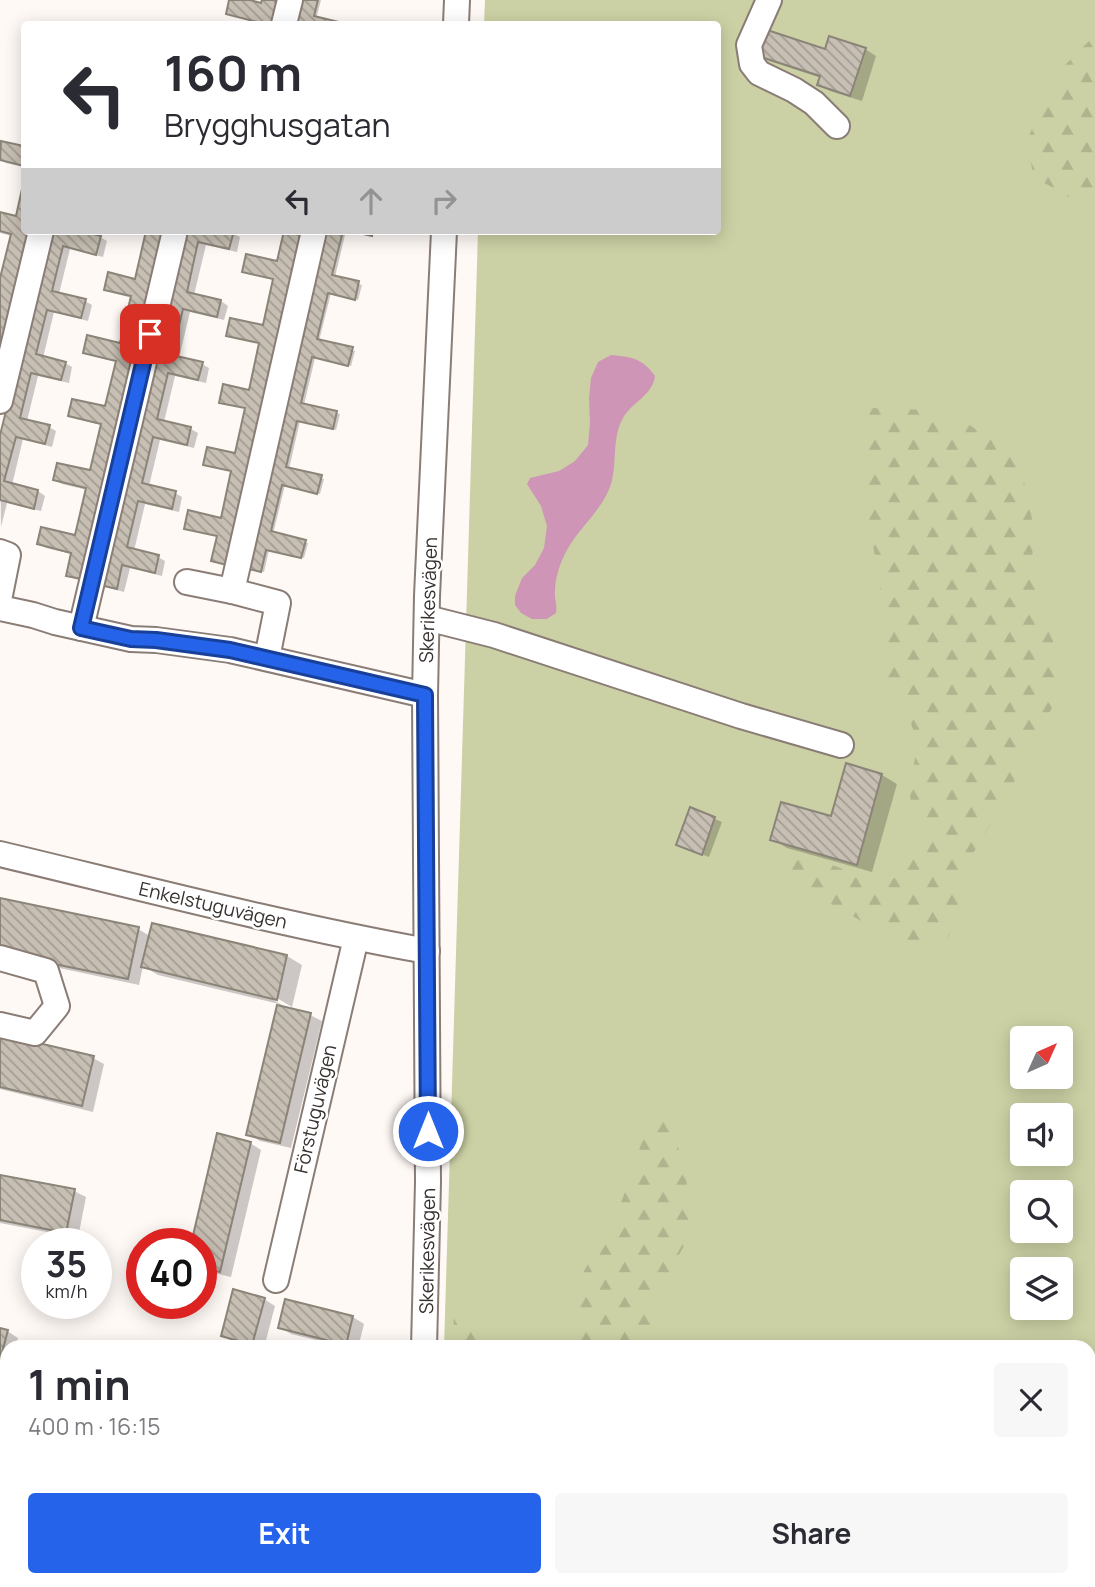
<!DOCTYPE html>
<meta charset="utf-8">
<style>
body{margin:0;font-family:Manrope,sans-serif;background:#f7f7f7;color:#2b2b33;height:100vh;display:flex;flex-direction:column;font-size:26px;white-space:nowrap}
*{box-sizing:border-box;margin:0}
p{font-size:23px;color:#7c7c81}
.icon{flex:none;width:38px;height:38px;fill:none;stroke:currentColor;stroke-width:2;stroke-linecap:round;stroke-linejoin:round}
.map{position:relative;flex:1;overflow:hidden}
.sheet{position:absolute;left:0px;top:1340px;width:1096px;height:247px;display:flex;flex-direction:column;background:#fff;border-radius:21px 21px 0 0;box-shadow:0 4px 18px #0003}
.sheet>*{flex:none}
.top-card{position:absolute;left:21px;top:21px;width:700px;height:214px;border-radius:7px;box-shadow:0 4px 18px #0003;background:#fff;color:#2b2b33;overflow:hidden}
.needle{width:46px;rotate:45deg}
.fabs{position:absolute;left:1010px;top:1026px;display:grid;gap:14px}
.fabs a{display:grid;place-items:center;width:63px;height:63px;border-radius:7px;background:#fff;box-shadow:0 4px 18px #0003;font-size:35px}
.speed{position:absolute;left:21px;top:1228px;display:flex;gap:14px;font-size:35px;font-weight:700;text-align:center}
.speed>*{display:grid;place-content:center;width:91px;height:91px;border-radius:50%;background:#fff;box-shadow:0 4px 18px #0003;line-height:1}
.speed small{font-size:18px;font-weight:400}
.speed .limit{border:10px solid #d22;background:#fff;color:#111}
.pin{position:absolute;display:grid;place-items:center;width:60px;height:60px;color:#fff;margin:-30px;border-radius:14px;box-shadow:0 4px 10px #0006}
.me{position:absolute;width:77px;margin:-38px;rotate:0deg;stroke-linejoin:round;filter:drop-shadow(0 0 5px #0008)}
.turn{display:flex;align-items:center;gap:24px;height:147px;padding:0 28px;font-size:32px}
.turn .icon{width:91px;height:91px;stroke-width:2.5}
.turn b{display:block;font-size:49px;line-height:60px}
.lanes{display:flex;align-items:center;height:66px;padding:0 28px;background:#0003;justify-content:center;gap:35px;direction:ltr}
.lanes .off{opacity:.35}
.round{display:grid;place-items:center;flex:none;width:74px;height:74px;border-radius:7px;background:#f7f7f7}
.summary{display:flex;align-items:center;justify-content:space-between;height:119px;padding:0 28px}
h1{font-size:42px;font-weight:700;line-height:52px}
.button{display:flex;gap:14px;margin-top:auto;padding:14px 28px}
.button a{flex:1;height:80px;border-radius:7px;background:#2563eb;color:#fff;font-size:28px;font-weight:700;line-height:80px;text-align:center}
.button a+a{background:#f7f7f7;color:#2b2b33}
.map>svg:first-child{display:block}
.grass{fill:#ccd1a5;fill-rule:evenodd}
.forest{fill:url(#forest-firs)}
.water{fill:#ce95b6}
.shadow{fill:#0003}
.building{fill:url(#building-back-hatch);stroke:#8b8478;stroke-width:2}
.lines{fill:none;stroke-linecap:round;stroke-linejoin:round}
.minor-casing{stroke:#8a7d76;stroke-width:28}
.minor{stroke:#fff;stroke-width:24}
.route-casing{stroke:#184099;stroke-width:18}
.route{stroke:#2563eb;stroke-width:12}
.labels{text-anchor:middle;stroke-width:5;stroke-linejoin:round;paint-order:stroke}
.street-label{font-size:19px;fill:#37312f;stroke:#fff}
</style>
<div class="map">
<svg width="1095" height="1587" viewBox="0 0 1095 1587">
<defs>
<pattern id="forest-firs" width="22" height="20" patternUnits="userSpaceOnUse" patternTransform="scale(1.75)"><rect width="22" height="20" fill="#ccd1a5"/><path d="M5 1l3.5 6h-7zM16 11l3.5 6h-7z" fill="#b0b48e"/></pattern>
<pattern id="building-back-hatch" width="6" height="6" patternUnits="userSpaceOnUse" patternTransform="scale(1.75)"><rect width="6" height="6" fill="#c7bfb3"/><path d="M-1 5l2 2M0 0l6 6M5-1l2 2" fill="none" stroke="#a29c92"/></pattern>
</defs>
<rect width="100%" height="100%" fill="#fff9f6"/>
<path class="grass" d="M 485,0 L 1095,0 L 1095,1587 L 424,1587 L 425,1580 L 1088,1580 L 1088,1348 L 444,1347 L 478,231 L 718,231 L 718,24 L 484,24 ZM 1022,1038 L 1060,1038 L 1060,1076 L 1022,1076 ZM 1022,1115 L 1060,1115 L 1060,1153 L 1022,1153 ZM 1022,1192 L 1060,1192 L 1060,1230 L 1022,1230 ZM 1022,1269 L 1060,1269 L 1060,1307 L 1022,1307 Z"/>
<g class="forest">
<polygon points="1095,35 1095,194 1083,205 1034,177 1026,142 1059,71"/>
<polygon points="870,408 930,410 968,424 1019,458 1032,519 1033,581 1056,651 1062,693 1025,750 1011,791 960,875 961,911 948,937 927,947 898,939 863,922 817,896 787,884 788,869 801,856 814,858 882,884 901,875 923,842 910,797 917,741 903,700 884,672 881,643 880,581 866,511 863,443"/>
<polygon points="659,1111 669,1123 686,1168 689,1237 651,1305 651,1347 563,1347 578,1334 570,1309 571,1293 615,1218 634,1169 648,1118"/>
<path d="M 454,1306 C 479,1317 486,1325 500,1347 L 453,1347 Z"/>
</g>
<g class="water">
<path d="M 611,355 C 632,357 642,358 655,376 C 653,395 632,402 623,418 C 611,439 618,466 610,487 C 601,511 579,528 567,550 C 559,564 554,582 555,597 C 556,603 557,607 556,613 L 547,619 L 532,619 L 521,613 L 515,605 L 515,596 L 522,578 L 535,565 L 544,548 L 547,526 L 541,506 L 527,484 L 530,478 L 559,471 L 575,461 L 588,445 L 590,423 L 589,398 L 591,378 L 598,362 Z"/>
<polygon points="998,1580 1084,1580 1084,1587 996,1587"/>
</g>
<g class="shadow">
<polygon points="302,0 321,0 316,19 340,24 296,24"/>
<polygon points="865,49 876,56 862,101 830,91 819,84 821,78 769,61 757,54"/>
<polygon points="3,143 24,148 24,167 6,163 0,159"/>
<polygon points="24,188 24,231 0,280 13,236 0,233 0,213 17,218"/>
<polygon points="52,231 75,231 100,237 107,241 103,257 70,249 59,294 85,301 92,305 88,321 54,312 43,358 65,363 72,367 69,383 38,376 27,421 49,427 56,431 52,447 23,439 12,485 38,491 45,496 41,511 7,503 1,527 0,442"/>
<polygon points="148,231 89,582 75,579 68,575 72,554 46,548 39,544 76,537 87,490 62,484 55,480 92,472 102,425 77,419 70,415 106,408 117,362 92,356 85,352 121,345 132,298 113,293 106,289 136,281"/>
<polygon points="185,231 224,231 233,233 240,237 237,252 206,245 194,295 221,301 228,306 224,320 190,312 179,358 202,364 209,368 206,383 175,376 164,422 191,429 198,433 194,448 160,440 149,486 175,493 182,497 179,512 145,504 134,551 158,557 165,561 162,576 130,568 124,592 109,588 102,584"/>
<polygon points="328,231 346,231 335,277 362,285 358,300 331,293 319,341 355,351 351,366 315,358 304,405 340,414 336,430 300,421 289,469 324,479 320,494 285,485 273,534 308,543 304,558 269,550 264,572 250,569"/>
<polygon points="847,766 882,775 897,784 872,872 787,848 772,839 833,818"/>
<polygon points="691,809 722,822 709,857 685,848"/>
<polygon points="0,909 138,929 150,936 153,925 287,956 302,965 292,1007 270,994 268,997 291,1010 310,1015 322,1021 291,1148 260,1141 248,1134 279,1004 158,975 143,966 139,985 3,956"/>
<polygon points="0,1035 93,1058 104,1064 93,1112 0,1089"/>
<polygon points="219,1136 250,1143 261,1150 231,1277 201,1270 201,1244 193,1244"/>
<polygon points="0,1176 74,1191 86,1197 78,1238 0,1223"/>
<polygon points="264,1299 275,1306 264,1348 255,1348 234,1342 223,1336"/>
<polygon points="286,1301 353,1317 364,1324 358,1348 348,1348 291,1334 280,1327"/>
<polygon points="0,1330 7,1331 18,1338 16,1348 7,1348 7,1383 0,1410"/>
<polygon points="95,1580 154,1580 169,1587 111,1587"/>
<polygon points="289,1580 321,1580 319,1587 287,1587"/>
<polygon points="326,1580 360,1580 358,1587 349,1587"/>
</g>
<g class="building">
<polygon points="229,0 250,0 261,3 262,0 278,0 272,24 256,24 257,22 226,14"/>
<polygon points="300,0 318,0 314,16 347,24 294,24"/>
<polygon points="764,29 825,49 829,36 866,48 850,96 817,85 820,76 755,55"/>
<polygon points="1,141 24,146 24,166 0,160"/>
<polygon points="24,180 24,231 29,231 0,351 0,278 11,234 0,231 0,212 16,216"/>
<polygon points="51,231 82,231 101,236 96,255 63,246 52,291 86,299 81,318 47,310 36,354 66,362 61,380 31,373 20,418 50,425 45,444 16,437 4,481 38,490 34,509 0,500 0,435"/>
<polygon points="146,231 163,231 82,579 66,576 71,553 37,544 41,527 75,535 86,488 53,480 57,463 90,470 101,424 68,416 72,399 105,406 116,361 83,353 87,335 120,343 131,296 104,290 108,272 135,279"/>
<polygon points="183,231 234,231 229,249 198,242 187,292 221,300 217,317 183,309 172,355 203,362 198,380 168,373 157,419 191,427 187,445 153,437 142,483 176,491 172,509 138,501 127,547 159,555 155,573 122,565 117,589 100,585"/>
<polygon points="284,231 301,231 227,565 211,561 217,536 184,529 188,510 221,518 231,471 203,465 207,447 235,453 245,408 219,403 223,384 249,390 259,343 226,336 230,318 263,325 273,279 242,272 246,254 277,261"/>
<polygon points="326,231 343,231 332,275 359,281 355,300 328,293 317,339 353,347 348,366 312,357 301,403 337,411 333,429 297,421 286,467 322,475 317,494 282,485 271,531 306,540 301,558 266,550 261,572 245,568"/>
<polygon points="350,231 373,231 372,236"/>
<polygon points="846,763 882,774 857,865 770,840 781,802 831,816"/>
<polygon points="690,807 715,817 702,855 676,845"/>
<polygon points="0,898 139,927 128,979 0,953"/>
<polygon points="152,923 287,955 277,1000 141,967"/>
<polygon points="277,1005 311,1013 280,1143 246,1135"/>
<polygon points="0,1034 94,1056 82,1106 0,1087"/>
<polygon points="217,1133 251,1142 220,1272 201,1267 201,1244 191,1244"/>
<polygon points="0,1175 75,1189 66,1233 0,1220"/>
<polygon points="233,1289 265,1298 252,1345 221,1336"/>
<polygon points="285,1299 353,1316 346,1345 278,1328"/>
<polygon points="0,1328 8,1330 0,1361"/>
<polygon points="97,1580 160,1580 158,1587 109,1587 110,1584"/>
<polygon points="287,1580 308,1580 306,1587 285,1587"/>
<polygon points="328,1580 352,1580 350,1587"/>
</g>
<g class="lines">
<g class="minor-casing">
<g id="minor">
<polyline points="769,0 749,45 752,64 759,73 794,90 814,103 837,126"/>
<polyline points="284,24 290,0"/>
<polyline points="456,24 457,0"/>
<polyline points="0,401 41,231"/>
<polyline points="0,552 8,555 0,595"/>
<polyline points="187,582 232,591"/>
<polyline points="0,608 33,615 55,622 131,639 156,640 230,650 425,695"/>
<polyline points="427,618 494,635 741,716 841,745"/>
<polyline points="81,628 175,231"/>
<polyline points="267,658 278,603 232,591 314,231"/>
<path d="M 0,854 C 142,888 283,925 427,951"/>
<polyline points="0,958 46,971 57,1006 35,1033 0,1025"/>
<polyline points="276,1280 356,938"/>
<polyline points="424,1348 428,1182 425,695 427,596 444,231"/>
<polyline points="261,1587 266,1580"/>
<polyline points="400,1587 401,1580"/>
</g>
</g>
<use href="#minor" class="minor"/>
</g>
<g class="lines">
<g class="route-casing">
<polyline id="route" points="150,334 81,628 131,639 156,640 230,650 425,695 428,1131"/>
</g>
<use href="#route" class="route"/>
</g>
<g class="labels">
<g class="street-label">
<text transform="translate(428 600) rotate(-88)" y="7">Skerikesvägen</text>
<text transform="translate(213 905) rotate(13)" y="7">Enkelstuguvägen</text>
<text transform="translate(315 1109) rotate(-77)" y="7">Förstuguvägen</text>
<text transform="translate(427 1251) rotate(-89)" y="7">Skerikesvägen</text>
</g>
</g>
</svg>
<div class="fabs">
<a><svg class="needle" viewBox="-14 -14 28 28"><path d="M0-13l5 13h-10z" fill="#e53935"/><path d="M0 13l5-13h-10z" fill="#7c7c81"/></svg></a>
<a><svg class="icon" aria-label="sound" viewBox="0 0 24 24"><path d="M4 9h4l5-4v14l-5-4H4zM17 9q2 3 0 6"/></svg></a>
<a><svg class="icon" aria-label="search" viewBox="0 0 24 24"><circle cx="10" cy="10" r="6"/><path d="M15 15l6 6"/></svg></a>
<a><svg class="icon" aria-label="layers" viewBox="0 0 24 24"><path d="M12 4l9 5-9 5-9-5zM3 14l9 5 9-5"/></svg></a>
</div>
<div class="speed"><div>35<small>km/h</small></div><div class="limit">40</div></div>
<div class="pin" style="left:150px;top:334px;background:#d93025"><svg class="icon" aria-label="arrive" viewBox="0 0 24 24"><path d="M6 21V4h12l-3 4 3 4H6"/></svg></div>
<svg class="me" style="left:428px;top:1131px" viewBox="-20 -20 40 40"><circle r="17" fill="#2563eb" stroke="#fff" stroke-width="3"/><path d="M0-11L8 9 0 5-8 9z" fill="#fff"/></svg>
<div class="top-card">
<div class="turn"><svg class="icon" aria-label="left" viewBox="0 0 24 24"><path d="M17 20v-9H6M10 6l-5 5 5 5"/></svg><div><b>160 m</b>Brygghusgatan</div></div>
<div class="lanes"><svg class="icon" aria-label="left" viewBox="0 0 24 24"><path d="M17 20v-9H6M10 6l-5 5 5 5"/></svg><svg class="icon off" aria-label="ahead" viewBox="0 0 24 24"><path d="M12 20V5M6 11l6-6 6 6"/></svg><svg class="icon off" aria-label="right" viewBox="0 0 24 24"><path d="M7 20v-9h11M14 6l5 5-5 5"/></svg></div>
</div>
<section class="sheet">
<div class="summary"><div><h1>1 min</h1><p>400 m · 16:15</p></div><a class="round"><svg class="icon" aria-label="close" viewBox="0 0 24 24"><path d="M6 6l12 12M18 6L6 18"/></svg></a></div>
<div class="button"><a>Exit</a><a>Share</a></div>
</section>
</div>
